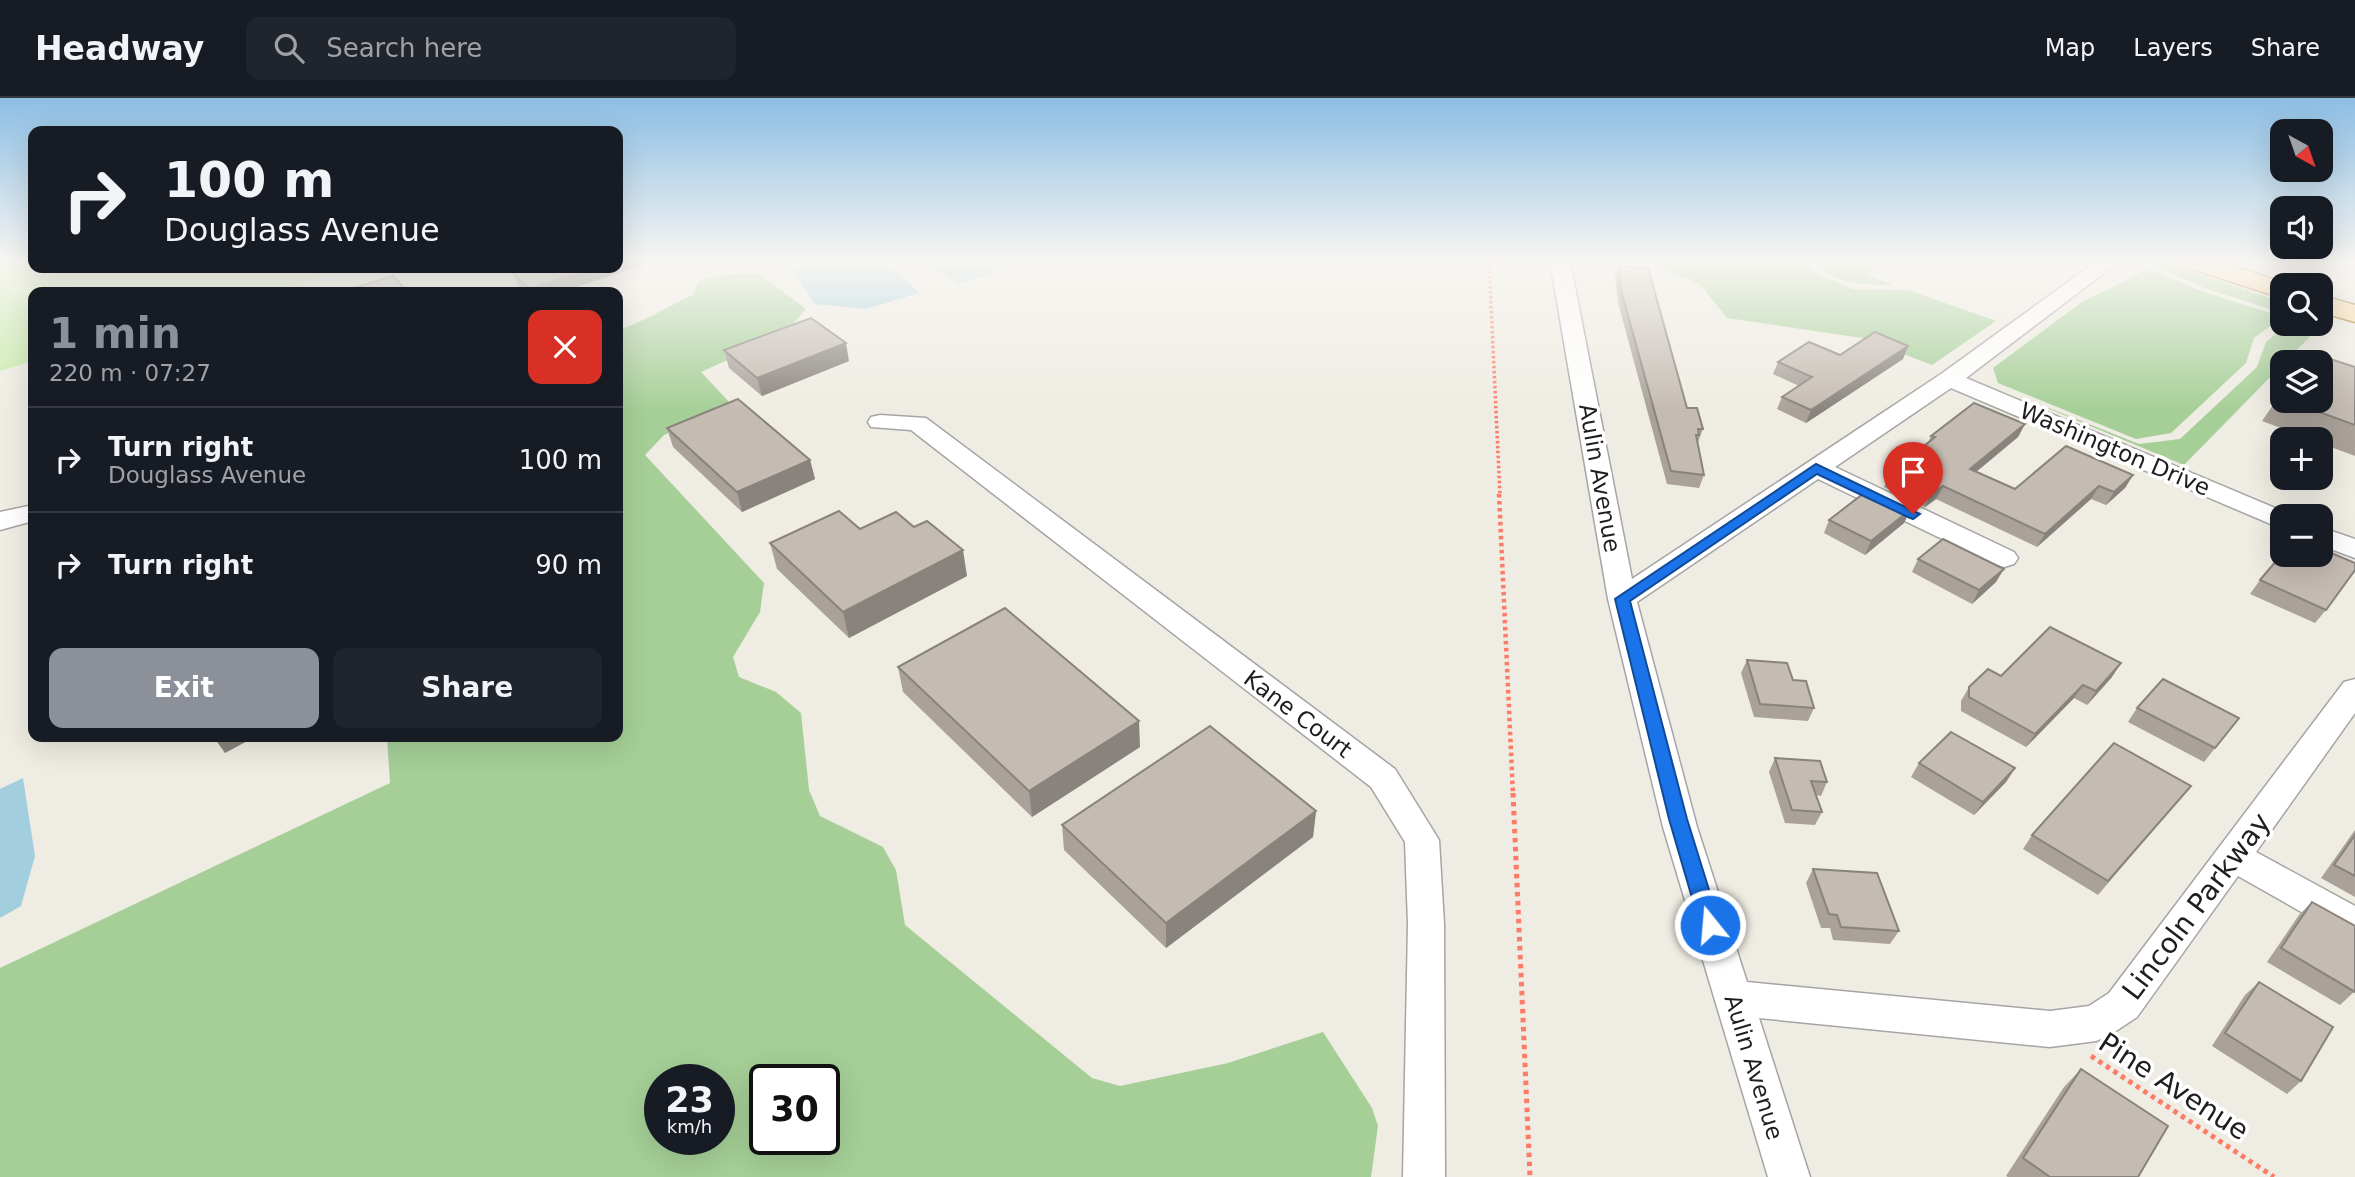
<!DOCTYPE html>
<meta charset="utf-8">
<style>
body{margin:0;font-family:"DejaVu Sans",sans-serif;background:#20242c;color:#f1f3f6;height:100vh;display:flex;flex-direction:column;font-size:26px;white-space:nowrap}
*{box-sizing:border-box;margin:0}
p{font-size:23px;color:#9ea1a6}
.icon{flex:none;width:38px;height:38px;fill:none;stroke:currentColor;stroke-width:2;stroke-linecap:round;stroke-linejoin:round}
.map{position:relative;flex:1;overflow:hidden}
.sheet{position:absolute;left:28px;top:189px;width:595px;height:455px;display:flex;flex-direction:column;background:#171b24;border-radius:14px;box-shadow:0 7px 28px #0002}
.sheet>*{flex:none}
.top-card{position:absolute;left:28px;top:28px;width:595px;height:147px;border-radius:14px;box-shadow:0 7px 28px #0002;background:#171b24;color:#f1f3f6;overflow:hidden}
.needle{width:46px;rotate:140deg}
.tools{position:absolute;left:2270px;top:21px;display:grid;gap:14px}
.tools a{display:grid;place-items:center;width:63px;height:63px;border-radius:14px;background:#171b24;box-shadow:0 7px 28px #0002;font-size:35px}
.speed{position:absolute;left:644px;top:966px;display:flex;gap:14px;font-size:35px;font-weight:700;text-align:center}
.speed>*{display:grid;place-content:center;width:91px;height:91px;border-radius:50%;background:#171b24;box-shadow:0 7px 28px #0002;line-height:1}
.speed small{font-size:18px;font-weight:400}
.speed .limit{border:4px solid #111;border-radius:10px;background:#fff;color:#111}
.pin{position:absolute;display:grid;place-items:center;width:60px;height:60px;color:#fff;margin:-72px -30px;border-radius:50% 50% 50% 0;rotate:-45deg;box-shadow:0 0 7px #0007}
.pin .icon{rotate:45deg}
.me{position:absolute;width:77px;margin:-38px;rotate:343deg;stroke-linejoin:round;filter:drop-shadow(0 0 5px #0008)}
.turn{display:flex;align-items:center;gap:24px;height:147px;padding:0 21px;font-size:32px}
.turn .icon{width:91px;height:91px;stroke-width:2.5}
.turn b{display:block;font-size:49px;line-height:60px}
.round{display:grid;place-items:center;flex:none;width:74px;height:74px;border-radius:14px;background:#20242c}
.headline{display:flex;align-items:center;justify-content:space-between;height:119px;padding:0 21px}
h1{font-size:42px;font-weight:800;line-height:52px;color:#8c9099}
.button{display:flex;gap:14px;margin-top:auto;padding:14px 21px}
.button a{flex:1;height:80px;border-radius:14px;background:#8c9099;color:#fff;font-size:28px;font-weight:800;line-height:80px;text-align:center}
.button a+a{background:#20242c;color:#f1f3f6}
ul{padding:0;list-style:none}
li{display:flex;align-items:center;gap:21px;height:105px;padding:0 21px;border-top:2px solid #363941}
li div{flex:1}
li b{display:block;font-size:26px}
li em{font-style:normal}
header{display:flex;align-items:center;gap:42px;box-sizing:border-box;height:98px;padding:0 35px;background:#171b24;border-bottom:2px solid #363941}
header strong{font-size:33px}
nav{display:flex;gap:38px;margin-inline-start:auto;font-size:24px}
.search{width:490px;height:63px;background:#20242c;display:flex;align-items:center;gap:18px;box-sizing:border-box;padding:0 24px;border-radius:14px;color:#9ea1a6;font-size:26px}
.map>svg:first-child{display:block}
.grass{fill:#c6eba8}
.forest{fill:#a5cf97;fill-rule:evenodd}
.water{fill:#a3cede}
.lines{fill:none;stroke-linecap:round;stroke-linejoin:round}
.minor-casing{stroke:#a5a5a5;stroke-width:3}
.major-casing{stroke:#976b00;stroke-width:3}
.path-far2{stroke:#fd7c67;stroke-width:3.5;stroke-dasharray:2.5 2.5;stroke-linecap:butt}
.path-far1{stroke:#fd7c67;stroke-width:4.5;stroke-dasharray:3.5 3.5;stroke-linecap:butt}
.path{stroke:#fd7c67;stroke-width:5;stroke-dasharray:4.5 4.5;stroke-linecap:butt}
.minor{fill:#fff;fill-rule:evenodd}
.major{fill:#fed69a;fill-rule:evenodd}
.wall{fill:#a9a19a}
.shaded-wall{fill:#89837d}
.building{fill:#c4bbb3;stroke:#89837d;stroke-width:2}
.route{fill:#1a73e8;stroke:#114b97;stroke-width:2}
.labels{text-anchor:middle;stroke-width:7;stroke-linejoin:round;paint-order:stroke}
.street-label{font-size:23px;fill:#1e1e1e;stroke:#fff}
.near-street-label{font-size:28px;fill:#1e1e1e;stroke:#fff}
</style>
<header>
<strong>Headway</strong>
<div class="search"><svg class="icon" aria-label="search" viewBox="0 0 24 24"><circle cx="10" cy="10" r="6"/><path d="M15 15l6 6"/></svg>Search here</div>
<nav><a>Map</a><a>Layers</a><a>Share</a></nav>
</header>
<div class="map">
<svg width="2355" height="1079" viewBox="0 0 2355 1079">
<rect width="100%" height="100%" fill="#efece3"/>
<polygon class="grass" points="0,163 33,163 33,170 352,170 268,194 33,194 33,263 0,273"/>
<g class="forest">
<polygon points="1653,163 1803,163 1817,176 1853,191 1908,192 1996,223 1932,267 1862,240 1727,220 1700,186 1653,167"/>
<path d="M 1811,163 L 1890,163 L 1867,177 L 1893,187 C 1859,187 1838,187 1811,163 Z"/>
<polygon points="2159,163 2282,204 2282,215 2207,191 2150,167"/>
<polygon points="2149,171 2204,194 2282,219 2254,240 2246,265 2171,335 2136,341 1998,285 1993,270 2082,204"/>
<path d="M 758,175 L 806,211 L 784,236 L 701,274 L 731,306 L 664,337 L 645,357 L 764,485 L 760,514 L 733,559 L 739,579 L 776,594 L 801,615 L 809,692 L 820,718 L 883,749 L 896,772 L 905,827 L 1092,980 L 1120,988 L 1228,965 L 1323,934 L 1372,1010 L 1378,1028 L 1371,1079 L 0,1079 L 0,870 L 390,685 L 387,639 L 618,639 L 618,232 C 645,223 667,209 693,197 L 699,183 L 727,176 ZM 660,982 L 719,982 L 719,1041 L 660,1041 ZM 765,982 L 824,982 L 824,1041 L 765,1041 Z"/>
<polygon points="2321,217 2328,220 2285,264 2282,264 2282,267 2184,367 2016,297 2139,346 2180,341 2257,269 2266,244 2288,226 2320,226"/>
</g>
<g class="water">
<polygon points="827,163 886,163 919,195 866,211 815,206 791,171"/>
<polygon points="922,163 1010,163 992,176 958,186"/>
<polygon points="23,680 35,758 21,808 0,820 0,691"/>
</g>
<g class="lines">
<g class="minor-casing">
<g id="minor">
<polygon points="1550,163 1570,163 1632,481 1941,276 2097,163 2120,163 1966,280 2294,418 2282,418 2282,429 2273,427 1951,290 1835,369 2014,454 2018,460 2014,466 2004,469 1994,466 1818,381 1637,504 1697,729 1747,884 2050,913 2089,908 2109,895 2344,584 2355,581 2355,615 2256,754 2355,808 2355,841 2342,837 2238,778 2137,919 2110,937 2096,943 2050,949 1759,920 1810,1079 1768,1079 1663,729 1608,501"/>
<polygon points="880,317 926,320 1395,671 1439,742 1444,826 1445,1079 1403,1079 1408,826 1405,744 1371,689 911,332 871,329 868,324 871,319"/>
<polygon points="33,407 33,423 0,432 0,414"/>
<polygon points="2320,429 2355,441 2355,460 2320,447"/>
</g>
</g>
<g class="major-casing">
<g id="major">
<polygon points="2178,163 2217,163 2292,187 2282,187 2282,200 2182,168"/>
<polygon points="2320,197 2355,207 2355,224 2320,214"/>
</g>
</g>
<polyline class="path-far2" points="1489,163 1500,398"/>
<polyline class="path-far1" points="1499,396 1513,697"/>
<g class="path">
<polyline points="1513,695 1530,1079"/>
<polyline points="2091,958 2274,1079"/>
</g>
<use href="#minor" class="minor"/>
<use href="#major" class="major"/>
</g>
<g class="wall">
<polygon points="618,163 645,163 646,166 561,194 525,194 517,186 512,174"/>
<polygon points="1618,168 1687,310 1703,331 1698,344 1697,344 1704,377 1699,390 1667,386 1619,208 1615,180"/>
<polygon points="1908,248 1903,261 1806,325 1777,311 1782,299 1799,288 1773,276 1778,264"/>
<polygon points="724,252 849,263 762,298 729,270"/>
<polygon points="2355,269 2355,358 2320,345 2320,341 2310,341 2262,323 2282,294 2282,303 2320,303"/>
<polygon points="2025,326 2018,339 1976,374 2015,391 2133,377 2125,390 2106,407 2091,401 2037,449 1936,401 1925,409 1884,389 1890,376 1928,345 1931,338"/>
<polygon points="667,330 810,362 815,381 742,414 673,349"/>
<polygon points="1910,412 1904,425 1865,457 1824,435 1829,422"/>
<polygon points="860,431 967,478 849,540 777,471 770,445"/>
<polygon points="1918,461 1996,484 1972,506 1912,474"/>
<polygon points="2260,482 2326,512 2315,525 2250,496"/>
<polygon points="1747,562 1793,582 1814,610 1808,623 1754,619 1741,575"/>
<polygon points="898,569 1140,649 1032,719 903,594"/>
<polygon points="2001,578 2112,579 2087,607 2074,600 2026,649 1961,613 1961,603 1969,589"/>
<polygon points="2137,610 2239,620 2204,664 2128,624"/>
<polygon points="1775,660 1827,684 1821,698 1816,697 1822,714 1815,727 1785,725 1769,674"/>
<polygon points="1919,665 2015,670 2006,684 1974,717 1911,679"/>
<polygon points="2191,688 2098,797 2023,751 2032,737"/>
<polygon points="1316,713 1313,739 1166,850 1064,752 1062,727"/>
<polygon points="2355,732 2355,799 2321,780"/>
<polygon points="1813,771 1899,833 1890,846 1833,842 1830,830 1821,830 1806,785"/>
<polygon points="2312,804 2355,893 2340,907 2267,864 2299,817"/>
<polygon points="2259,884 2301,983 2287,996 2212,948 2245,897"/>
<polygon points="2081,971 2138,1079 2008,1079 2006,1078 2064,989"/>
</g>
<g class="shaded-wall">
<polygon points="618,163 645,163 646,166 561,194 531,194 530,191 595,170 618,170"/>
<polygon points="846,245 849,263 762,298 757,280"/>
<polygon points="1908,248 1903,261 1806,325 1811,312"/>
<polygon points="2025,326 2018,339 1964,384 1970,371"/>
<polygon points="810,362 815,381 742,414 737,394"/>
<polygon points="2133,377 2125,390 2106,407 2114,394"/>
<polygon points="1943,388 1936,401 1925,409 1931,396"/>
<polygon points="2099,388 2091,401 2037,449 2045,436"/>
<polygon points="1910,412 1904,425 1865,457 1871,443"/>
<polygon points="963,452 967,478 849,540 843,514"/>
<polygon points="2004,471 1996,484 1972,506 1979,492"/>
<polygon points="2121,565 2112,579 2087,607 2096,593"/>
<polygon points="2083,587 2074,600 2026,649 2035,636"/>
<polygon points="1139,623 1140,649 1032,719 1029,693"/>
<polygon points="175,639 190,639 179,644"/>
<polygon points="220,639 255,639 225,655 215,641"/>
<polygon points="2015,670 2006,684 1974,717 1983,704"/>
<polygon points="1316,713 1313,739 1166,850 1166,825"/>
</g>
<g class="building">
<polygon points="1618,168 1648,170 1687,310 1697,310 1703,331 1698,331 1699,337 1696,337 1704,377 1671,373 1622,196"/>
<polygon points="525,170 595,170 530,191 512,174"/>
<polygon points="393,178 408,194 341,194"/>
<polygon points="811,220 846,245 757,280 724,252"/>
<polygon points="1875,234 1908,248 1811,312 1782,299 1812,279 1778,264 1809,244 1840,257"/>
<polygon points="2318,257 2355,269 2355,327 2289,303 2320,303 2320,264 2311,264"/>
<polygon points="738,301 810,362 737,394 667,330"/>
<polygon points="1974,305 2025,326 1970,371 2015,391 2066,348 2133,377 2114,394 2099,388 2045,436 1943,388 1931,396 1890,376 1935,339 1931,338"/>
<polygon points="1868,392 1910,412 1871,443 1829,422"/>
<polygon points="839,413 860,431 896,414 914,429 927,423 963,452 843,514 770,445"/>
<polygon points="1943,441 2004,471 1979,492 1918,461"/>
<polygon points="2320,450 2355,465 2355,472 2326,512 2260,482 2282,456 2282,457 2320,457"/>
<polygon points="1005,510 1139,623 1029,693 898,569"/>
<polygon points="2050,529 2121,565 2096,593 2083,587 2035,636 1969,599 1969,589 1988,571 2001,578"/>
<polygon points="1747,562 1787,565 1793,582 1806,583 1814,610 1760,606"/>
<polygon points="2163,581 2239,620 2215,650 2137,610"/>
<polygon points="1210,628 1316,713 1166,825 1062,727"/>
<polygon points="1951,634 2015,670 1983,704 1919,665"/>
<polygon points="2114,645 2191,688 2108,783 2032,737"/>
<polygon points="1775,660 1820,663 1827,684 1811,683 1822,714 1792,712"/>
<polygon points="2355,737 2355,778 2334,767"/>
<polygon points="1813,771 1877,775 1899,833 1841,829 1837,817 1829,816"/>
<polygon points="2312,804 2355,828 2355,894 2281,850"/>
<polygon points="2259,884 2333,929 2301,983 2225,935"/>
<polygon points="2081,971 2168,1028 2138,1079 2050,1079 2023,1060"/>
</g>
<linearGradient id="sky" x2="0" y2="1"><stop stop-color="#8cbee4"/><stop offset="0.52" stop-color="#f8f6f2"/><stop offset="1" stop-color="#f8f6f2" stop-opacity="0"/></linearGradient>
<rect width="2355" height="314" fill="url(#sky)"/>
<polygon class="route" points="1816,366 1920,416 1913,421 1908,419 1817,376 1630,503 1687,721 1720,827 1717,832 1710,835 1703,832 1700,827 1669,721 1615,501"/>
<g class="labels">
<g class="street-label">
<text transform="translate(2115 351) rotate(23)" y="8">Washington Drive</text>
<text transform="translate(1600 380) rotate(80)" y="8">Aulin Avenue</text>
<text transform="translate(1298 616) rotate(37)" y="8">Kane Court</text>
<text transform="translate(1754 969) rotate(73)" y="8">Aulin Avenue</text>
</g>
<g class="near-street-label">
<text transform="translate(2196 808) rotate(-53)" y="10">Lincoln Parkway</text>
<text transform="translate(2174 988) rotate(33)" y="10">Pine Avenue</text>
</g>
</g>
</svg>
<div class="tools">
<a><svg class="needle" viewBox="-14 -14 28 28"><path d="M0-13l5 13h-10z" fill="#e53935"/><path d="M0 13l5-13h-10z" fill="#9ea1a6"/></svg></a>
<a><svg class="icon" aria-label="sound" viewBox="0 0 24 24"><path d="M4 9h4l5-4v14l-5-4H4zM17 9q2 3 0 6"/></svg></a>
<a><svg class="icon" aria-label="search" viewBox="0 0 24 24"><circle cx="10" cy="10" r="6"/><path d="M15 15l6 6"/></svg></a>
<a><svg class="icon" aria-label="layers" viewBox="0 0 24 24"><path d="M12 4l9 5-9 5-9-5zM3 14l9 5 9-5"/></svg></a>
<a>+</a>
<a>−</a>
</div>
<div class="speed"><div>23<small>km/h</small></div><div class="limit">30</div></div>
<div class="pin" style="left:1913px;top:416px;background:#d93025"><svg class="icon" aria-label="arrive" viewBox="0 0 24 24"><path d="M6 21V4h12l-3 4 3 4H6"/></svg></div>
<svg class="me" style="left:1710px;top:827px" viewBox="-20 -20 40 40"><circle r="17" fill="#1a73e8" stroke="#fff" stroke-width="3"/><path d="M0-11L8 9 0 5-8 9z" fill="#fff"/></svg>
<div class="top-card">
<div class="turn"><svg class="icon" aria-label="right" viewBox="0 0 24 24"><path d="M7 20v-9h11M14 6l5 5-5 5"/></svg><div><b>100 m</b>Douglass Avenue</div></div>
</div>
<section class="sheet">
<div class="headline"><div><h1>1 min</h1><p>220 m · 07:27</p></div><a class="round" style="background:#d93025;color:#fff"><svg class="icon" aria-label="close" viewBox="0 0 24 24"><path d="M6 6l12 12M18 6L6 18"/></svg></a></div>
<ul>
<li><svg class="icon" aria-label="right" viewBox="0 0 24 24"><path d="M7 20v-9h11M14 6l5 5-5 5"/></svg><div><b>Turn right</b><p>Douglass Avenue</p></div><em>100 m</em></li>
<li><svg class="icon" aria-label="right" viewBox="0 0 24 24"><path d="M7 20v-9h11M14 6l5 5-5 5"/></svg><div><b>Turn right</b></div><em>90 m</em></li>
</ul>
<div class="button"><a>Exit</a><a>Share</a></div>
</section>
</div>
